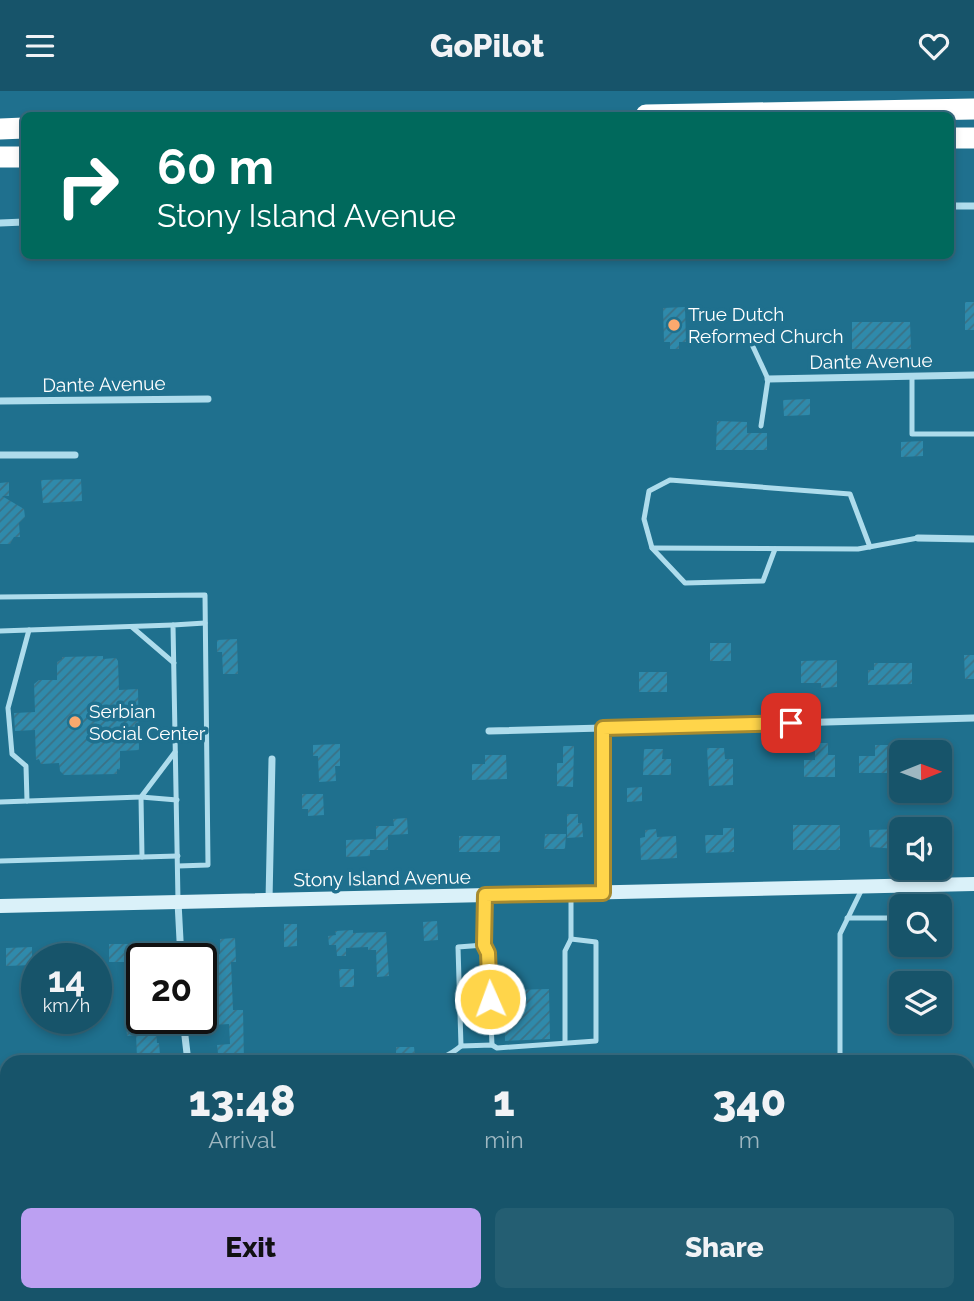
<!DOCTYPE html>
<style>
body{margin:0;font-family:Raleway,sans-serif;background:#245e72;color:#f1f3f6;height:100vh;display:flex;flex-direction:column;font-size:26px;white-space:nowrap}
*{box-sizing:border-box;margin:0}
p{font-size:23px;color:#9eb7c1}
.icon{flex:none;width:38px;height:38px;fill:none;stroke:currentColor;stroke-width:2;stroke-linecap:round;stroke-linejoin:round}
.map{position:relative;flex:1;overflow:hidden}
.panel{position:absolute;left:0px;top:964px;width:975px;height:247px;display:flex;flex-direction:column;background:#17546a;border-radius:21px 21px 0 0;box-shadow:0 4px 10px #0003,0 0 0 2px #366a7e}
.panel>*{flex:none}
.guide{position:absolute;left:21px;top:21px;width:933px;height:147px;border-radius:10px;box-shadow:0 4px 10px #0003,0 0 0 2px #366a7e;background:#00695c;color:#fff;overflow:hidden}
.needle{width:46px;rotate:89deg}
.controls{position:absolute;left:889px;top:649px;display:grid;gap:14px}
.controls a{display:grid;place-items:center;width:63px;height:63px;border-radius:10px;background:#17546a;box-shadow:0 4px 10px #0003,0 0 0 2px #366a7e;font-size:35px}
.speed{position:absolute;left:21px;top:852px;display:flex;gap:14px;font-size:35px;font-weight:700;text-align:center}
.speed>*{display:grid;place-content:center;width:91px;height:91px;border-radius:50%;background:#17546a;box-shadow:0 4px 10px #0003,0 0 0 2px #366a7e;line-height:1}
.speed small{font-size:18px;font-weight:400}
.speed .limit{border:4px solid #111;border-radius:10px;background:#fff;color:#111}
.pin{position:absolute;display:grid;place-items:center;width:60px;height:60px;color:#fff;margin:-30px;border-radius:14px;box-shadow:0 4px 10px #0006}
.me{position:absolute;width:77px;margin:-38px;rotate:358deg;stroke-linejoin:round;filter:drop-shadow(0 0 5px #0008)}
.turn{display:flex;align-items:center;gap:24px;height:147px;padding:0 21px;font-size:32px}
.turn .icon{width:91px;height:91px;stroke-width:2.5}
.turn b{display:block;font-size:49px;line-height:60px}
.eta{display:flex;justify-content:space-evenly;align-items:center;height:119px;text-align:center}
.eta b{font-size:42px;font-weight:800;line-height:49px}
.button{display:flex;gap:14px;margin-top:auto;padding:14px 21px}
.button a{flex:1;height:80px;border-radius:10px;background:#bca0f2;color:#111;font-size:28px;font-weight:800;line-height:80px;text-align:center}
.button a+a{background:#245e72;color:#f1f3f6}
header{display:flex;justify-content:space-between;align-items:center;height:91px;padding:0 21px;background:#17546a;font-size:32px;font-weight:800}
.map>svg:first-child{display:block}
.building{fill:url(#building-hatch)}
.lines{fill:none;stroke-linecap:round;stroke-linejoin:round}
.lane{stroke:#aedcec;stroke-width:5}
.street{stroke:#aedcec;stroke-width:7}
.secondary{stroke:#daf1f9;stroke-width:14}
.highway{stroke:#fff;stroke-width:21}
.route-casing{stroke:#a68a30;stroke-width:18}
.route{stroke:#ffd54a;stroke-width:12}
.poi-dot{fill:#faa96e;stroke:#1f708e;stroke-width:2.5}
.labels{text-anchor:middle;stroke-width:7;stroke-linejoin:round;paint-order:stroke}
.poi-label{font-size:19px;fill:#fff;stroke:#1f708e;text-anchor:start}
.street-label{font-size:19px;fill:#fff;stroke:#1f708e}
</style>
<header><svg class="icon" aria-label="menu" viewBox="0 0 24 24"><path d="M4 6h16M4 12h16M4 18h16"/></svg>GoPilot<svg class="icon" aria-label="heart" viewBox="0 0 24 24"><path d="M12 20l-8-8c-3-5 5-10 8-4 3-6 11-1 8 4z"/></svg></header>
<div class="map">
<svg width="974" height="1210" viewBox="0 0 974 1210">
<defs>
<pattern id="building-hatch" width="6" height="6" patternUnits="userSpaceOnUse" patternTransform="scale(1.75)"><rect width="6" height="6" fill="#2f8aab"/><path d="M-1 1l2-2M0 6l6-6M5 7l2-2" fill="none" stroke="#3b7185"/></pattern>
</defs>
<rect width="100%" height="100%" fill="#1f708e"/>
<g class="building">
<rect x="965" y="211" width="9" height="28"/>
<polygon points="685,216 686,251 679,251 679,258 670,258 670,251 664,251 663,217"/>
<polygon points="852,231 910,231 911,258 852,258"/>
<polygon points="810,308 810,324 784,325 783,309"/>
<polygon points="717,330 747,331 747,342 767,342 767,359 716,359"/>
<polygon points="923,350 923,365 901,366 901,351"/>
<polygon points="81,388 82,410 43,412 41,389"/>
<polygon points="9,391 9,405 2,405 24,418 25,426 19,432 20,446 14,446 10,453 0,453 0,392"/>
<polygon points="237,548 238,583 223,583 222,561 217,561 217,549"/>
<rect x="710" y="552" width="21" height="18"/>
<polygon points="964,564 974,564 974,588 965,588"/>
<polygon points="103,565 103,568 116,567 118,570 119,599 138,598 139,659 120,660 120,679 117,678 117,683 64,684 60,680 59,672 41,673 39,668 36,669 35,639 15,640 14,622 35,621 34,593 39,589 57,589 57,571 62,568 62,566"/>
<polygon points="837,569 837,596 821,597 821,592 801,592 801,570"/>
<polygon points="874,572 912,572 912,593 868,594 868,579 874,579"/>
<rect x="639" y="581" width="28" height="20"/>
<polygon points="815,652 828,652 828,664 835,664 835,686 804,686 804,669 815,669"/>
<polygon points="340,653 340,675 335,675 336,690 319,691 318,665 313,665 313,654"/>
<polygon points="925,653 925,662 895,662 895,654"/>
<polygon points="875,654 888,654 888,682 859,682 859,665 875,665"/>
<polygon points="563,655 574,655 573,696 557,695 557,672 563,672"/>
<polygon points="707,657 724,657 725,668 733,668 733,694 709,695"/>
<polygon points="644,658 663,658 662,668 671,668 671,684 643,684"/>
<polygon points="485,664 506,664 507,688 472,689 472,673 485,673"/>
<polygon points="642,696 642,710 627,711 627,697"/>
<polygon points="302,703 323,703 324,724 308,725 308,718 302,718"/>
<polygon points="567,723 578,723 578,732 582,732 583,746 567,747"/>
<polygon points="407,727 408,743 388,744 388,759 370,759 370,765 346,766 346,749 376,748 376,735 394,735 393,728"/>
<rect x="793" y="734" width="47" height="25"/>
<polygon points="723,737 734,737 734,761 706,762 705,744 723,744"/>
<polygon points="656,738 657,746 676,745 677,767 641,769 640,747 645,746 645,739"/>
<polygon points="901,738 901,754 898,754 898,758 870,756 869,739"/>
<polygon points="545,743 566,743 565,758 544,758"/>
<rect x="459" y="745" width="41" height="16"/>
<polygon points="437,830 438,849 424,850 423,831"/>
<polygon points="284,833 297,833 297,855 284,856"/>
<polygon points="353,839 353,842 386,841 389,885 377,886 376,859 368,859 368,856 346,857 346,865 337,865 336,854 329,854 328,845 336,844 335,840"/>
<polygon points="235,847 236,871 231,871 233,919 243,919 244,971 219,971 217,954 230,953 229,933 213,934 209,863 220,863 220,848"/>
<polygon points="109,853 135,853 135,859 142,859 142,871 109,871"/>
<polygon points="32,856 32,874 6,875 6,857"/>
<polygon points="339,878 354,878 354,896 340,896"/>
<polygon points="549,898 550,948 505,950 504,899"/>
<polygon points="135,928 155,928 157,952 159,952 160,964 156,964 157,971 141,971 140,966 137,966 136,944 127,945 126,929"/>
<polygon points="396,956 414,956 416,971 396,971"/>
</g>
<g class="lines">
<g class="lane">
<polyline points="700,248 749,247 768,288 761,335"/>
<polyline points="912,285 912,343 974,343"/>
<polyline points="652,457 858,458 918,447"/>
<polyline points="775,458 763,490 685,492 652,457 644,428 649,400 670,389 850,403 870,456"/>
<polyline points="0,506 205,504 208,774 178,775"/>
<polyline points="132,536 174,572"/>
<polyline points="0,540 173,534"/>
<polyline points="27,710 26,675 12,663 8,617 29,539"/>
<polyline points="0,711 141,706 175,661"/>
<polyline points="142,766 141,706 177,709"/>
<polyline points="0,770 178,765"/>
<polyline points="485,804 484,854 488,862 492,954"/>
<polyline points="178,810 173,534 205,532"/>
<polyline points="927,816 928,794"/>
<polyline points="847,827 901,827"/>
<polyline points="484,854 458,856 461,955 492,954 497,957 596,950 596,851 571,848"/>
<polyline points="565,951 565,860 571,848 571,805"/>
<path d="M 424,967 C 440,969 449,965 461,955"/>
<polyline points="787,971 840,968 840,843 862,798"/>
<polyline points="968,1136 974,1136"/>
<polyline points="609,1204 609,1210"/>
</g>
<g class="street">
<polyline points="950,115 974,115"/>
<polyline points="0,132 24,131"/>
<polyline points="768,288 974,284"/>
<polyline points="0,310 208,308"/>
<polyline points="0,364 75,364"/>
<polyline points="918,447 974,448"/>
<polyline points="489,640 974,627"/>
<polyline points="603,801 603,637"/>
<polyline points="269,809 272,668"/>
<polyline points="178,811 181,868"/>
<polyline points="183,928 188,971"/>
<polyline points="198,1204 198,1210"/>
</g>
<polyline class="secondary" points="0,815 974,793"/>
<g class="highway">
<polyline points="646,24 974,18"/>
<polyline points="0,38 24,37"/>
<polyline points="950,47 974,47"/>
<polyline points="0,66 24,66"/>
</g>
</g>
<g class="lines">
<g class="route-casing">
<polyline id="route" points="490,908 488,862 484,854 485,804 603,802 603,637 791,632"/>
</g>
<use href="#route" class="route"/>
</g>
<g class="poi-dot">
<circle cx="674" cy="234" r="7"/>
<circle cx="75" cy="631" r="7"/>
</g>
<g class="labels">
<g class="poi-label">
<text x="688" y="230">True Dutch<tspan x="688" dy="22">Reformed Church</tspan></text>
<text x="89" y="627">Serbian<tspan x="89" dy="22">Social Center</tspan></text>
</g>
<g class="street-label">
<text transform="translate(871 270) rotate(-1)" y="7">Dante Avenue</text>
<text transform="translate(104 293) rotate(-1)" y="7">Dante Avenue</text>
<text transform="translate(382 787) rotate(-1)" y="7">Stony Island Avenue</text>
</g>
</g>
</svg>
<div class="controls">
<a><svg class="needle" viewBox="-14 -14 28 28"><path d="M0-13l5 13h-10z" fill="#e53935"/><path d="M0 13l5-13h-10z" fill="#9eb7c1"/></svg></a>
<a><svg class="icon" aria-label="sound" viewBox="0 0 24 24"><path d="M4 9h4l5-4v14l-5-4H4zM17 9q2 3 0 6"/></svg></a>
<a><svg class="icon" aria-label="search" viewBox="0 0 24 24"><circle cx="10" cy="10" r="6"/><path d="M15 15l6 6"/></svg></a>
<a><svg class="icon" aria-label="layers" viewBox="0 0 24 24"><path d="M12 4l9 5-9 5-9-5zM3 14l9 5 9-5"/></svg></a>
</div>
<div class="speed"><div>14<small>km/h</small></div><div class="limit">20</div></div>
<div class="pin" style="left:791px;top:632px;background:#d93025"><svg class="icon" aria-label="arrive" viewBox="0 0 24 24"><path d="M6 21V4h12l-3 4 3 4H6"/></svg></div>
<svg class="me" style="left:490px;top:908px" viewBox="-20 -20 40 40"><circle r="17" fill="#ffd54a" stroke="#fff" stroke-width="3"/><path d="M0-11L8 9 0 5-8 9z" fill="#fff"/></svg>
<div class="guide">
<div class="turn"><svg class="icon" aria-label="right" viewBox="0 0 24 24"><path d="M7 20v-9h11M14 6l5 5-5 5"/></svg><div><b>60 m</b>Stony Island Avenue</div></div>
</div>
<section class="panel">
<div class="eta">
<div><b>13:48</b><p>Arrival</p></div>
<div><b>1</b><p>min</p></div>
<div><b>340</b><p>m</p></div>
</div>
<div class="button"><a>Exit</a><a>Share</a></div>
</section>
</div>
